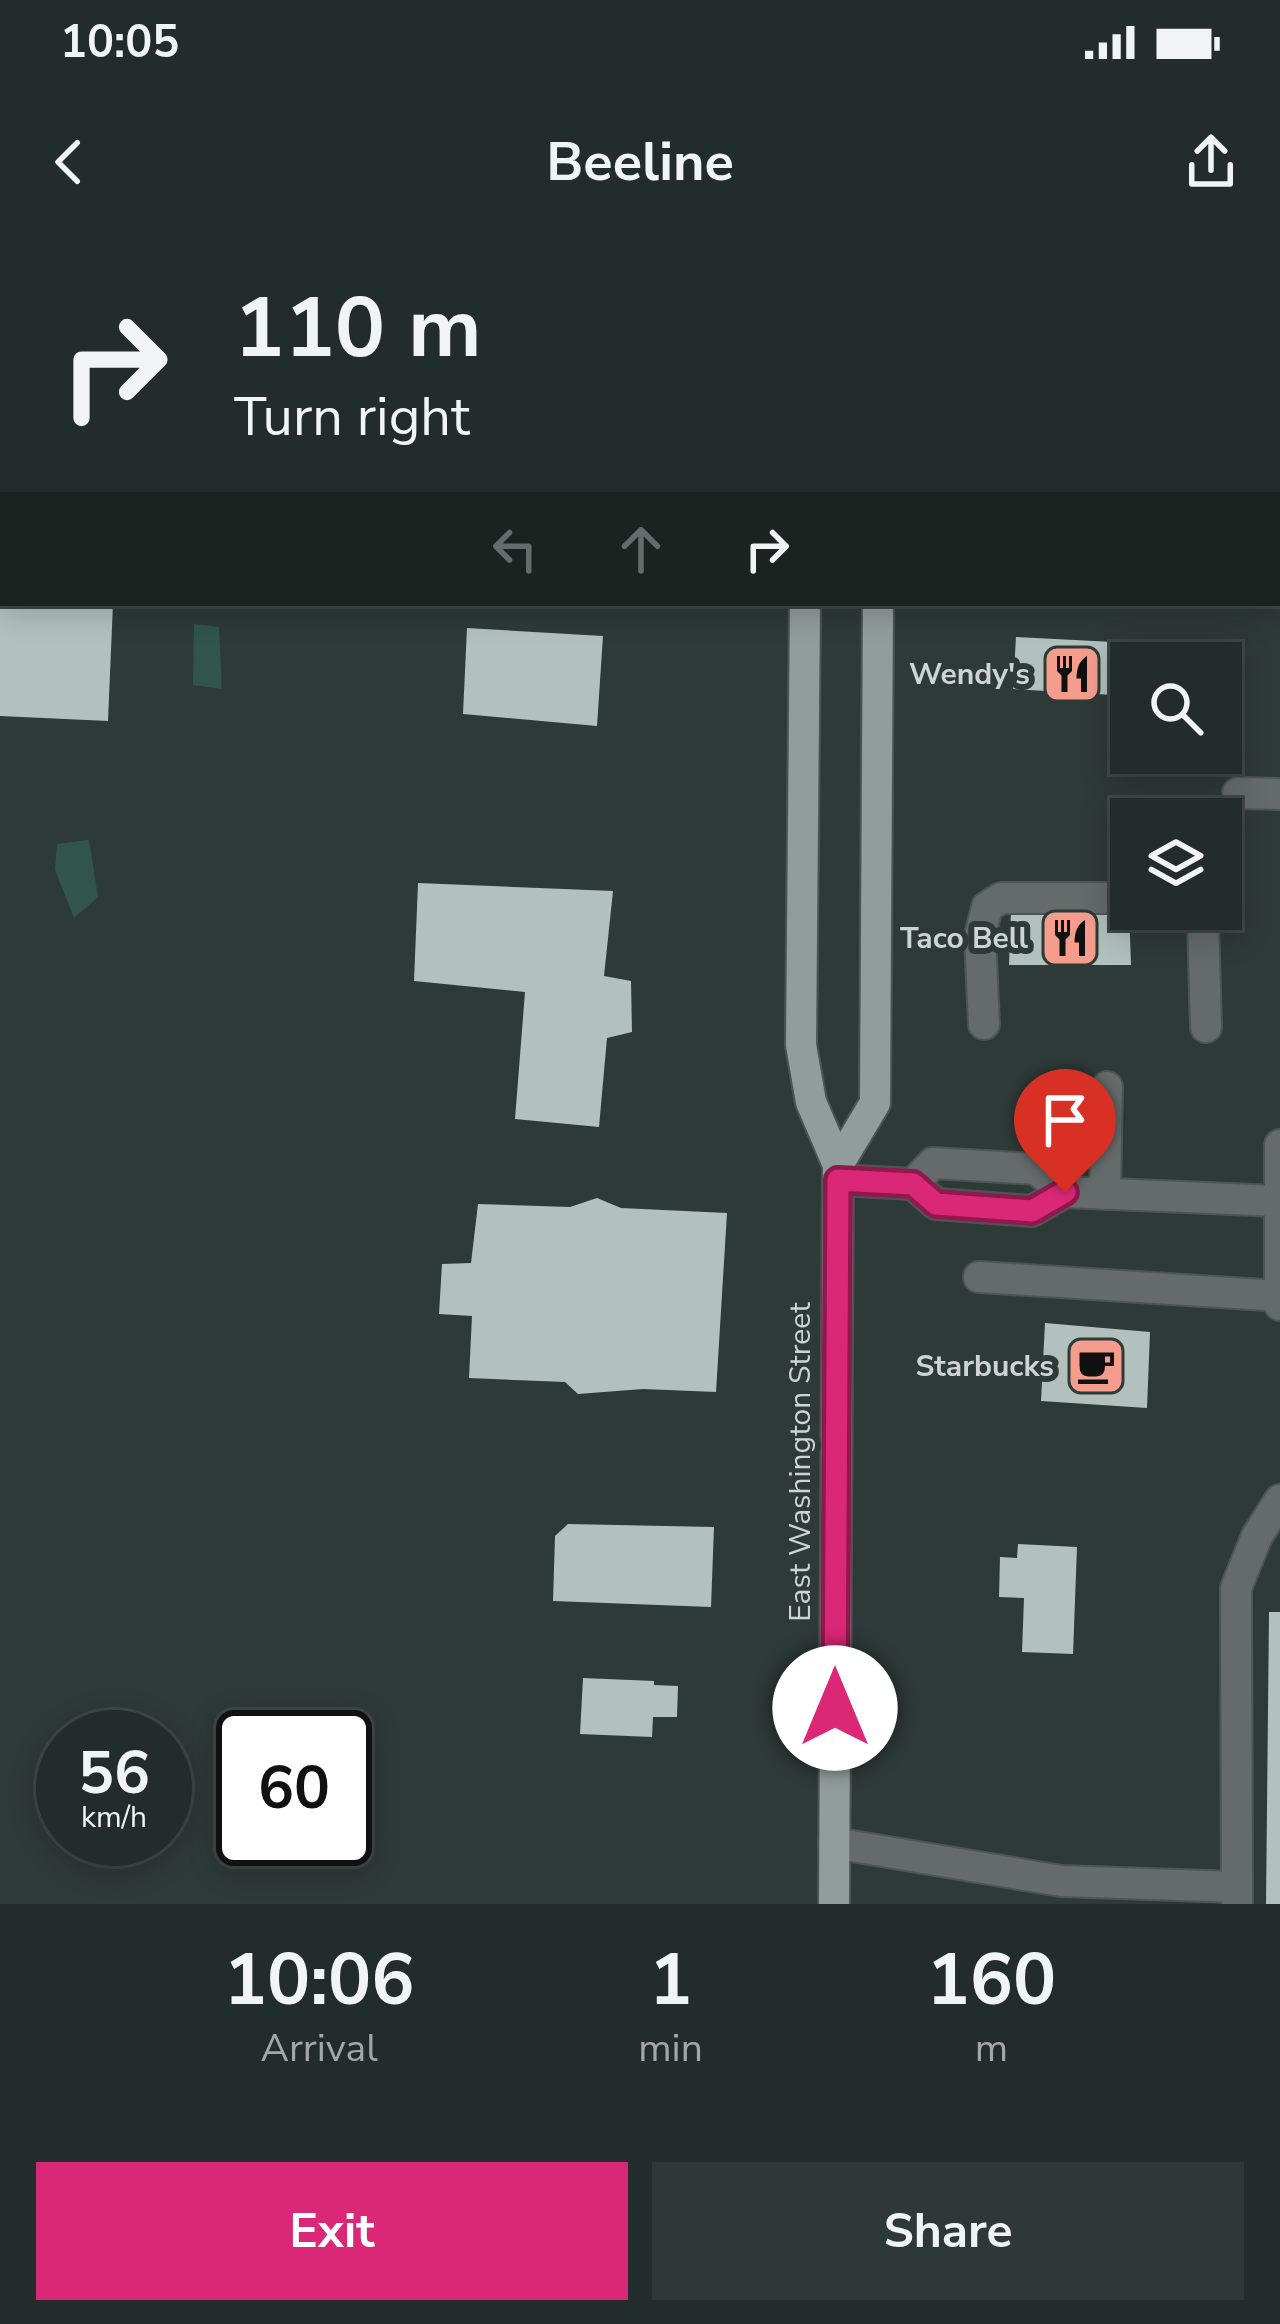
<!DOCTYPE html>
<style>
body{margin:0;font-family:"Nunito Sans",sans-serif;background:#2e3836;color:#f1f3f6;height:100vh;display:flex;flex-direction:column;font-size:45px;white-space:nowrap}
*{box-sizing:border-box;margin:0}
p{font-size:39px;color:#a2a7a8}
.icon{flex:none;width:66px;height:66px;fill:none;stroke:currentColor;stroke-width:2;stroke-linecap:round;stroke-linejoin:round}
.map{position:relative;height:1664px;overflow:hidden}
.side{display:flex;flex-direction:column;background:#222c2a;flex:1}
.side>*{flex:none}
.hud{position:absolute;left:0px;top:0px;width:1281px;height:366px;box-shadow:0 6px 30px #0003,0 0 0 3px #3f4847;background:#222c2a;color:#f1f3f6;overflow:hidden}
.fabs{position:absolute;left:1110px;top:402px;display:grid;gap:24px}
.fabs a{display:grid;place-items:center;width:132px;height:132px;border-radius:0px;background:#222c2a;box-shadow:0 6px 30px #0003,0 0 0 3px #3f4847;font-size:60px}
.speed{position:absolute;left:36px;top:1470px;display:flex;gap:24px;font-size:60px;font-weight:700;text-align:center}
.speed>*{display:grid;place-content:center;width:156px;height:156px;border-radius:50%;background:#222c2a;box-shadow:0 6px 30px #0003,0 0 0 3px #3f4847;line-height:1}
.speed small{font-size:30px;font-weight:400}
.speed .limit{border:6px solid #111;border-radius:18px;background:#fff;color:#111}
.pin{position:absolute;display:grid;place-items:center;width:102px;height:102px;color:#fff;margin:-123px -51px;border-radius:50% 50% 50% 0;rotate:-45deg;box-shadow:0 0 12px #0007}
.pin .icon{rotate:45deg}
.me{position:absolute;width:132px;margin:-66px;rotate:0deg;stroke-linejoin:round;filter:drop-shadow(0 0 9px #0008)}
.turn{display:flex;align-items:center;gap:42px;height:252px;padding:0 36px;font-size:54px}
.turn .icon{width:156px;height:156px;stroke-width:2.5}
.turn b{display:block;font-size:84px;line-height:102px}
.lanes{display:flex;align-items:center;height:114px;padding:0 36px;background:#0003;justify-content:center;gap:60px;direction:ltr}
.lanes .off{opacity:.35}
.eta{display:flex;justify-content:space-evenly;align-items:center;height:204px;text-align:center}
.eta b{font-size:72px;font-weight:700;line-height:84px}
.action{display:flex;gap:24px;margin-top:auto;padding:24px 36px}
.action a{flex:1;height:138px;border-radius:0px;background:#db2777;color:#fff;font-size:48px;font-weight:700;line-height:138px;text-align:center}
.action a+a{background:#2e3836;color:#f1f3f6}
.status{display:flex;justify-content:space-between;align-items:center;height:84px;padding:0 60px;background:#222c2a;direction:ltr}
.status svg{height:33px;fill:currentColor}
header{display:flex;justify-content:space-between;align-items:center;height:156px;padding:0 36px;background:#222c2a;font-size:54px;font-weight:700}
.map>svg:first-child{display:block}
.green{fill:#31544d}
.building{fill:#b2c1bd}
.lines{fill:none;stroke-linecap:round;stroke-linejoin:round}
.minor-casing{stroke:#4b5654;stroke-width:34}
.major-casing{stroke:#4b5654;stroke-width:34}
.minor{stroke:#656b6a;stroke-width:30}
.major{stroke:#919d9b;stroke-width:30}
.route-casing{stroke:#8e194d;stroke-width:30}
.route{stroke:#db2777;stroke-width:21}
.labels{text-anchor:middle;stroke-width:12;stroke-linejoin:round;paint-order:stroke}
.poi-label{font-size:30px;font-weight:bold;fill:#cdd4d2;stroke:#2e3a38;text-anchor:end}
.street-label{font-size:30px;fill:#cdd4d2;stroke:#2e3a38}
</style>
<div class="status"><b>10:05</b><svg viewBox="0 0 49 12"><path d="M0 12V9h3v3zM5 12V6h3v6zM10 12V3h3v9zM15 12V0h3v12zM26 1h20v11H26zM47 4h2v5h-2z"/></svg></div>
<header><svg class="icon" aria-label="back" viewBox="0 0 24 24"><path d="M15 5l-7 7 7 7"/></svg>Beeline<svg class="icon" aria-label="share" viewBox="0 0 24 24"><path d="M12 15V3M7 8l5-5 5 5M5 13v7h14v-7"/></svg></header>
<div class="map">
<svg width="1280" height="1664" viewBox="0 0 1280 1664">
<rect width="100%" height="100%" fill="#2e3a38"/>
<g class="green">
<polygon points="194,384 219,387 222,449 193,445"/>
<polygon points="89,600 98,657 74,678 55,630 57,604"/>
</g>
<g class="building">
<polygon points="0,363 113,363 108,481 0,476"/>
<polygon points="467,388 603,396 597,486 463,474"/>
<polygon points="1016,397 1133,403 1130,456 1013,449"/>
<polygon points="418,643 613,651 604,736 631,741 632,792 607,798 599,887 515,879 525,752 414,741"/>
<polygon points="1011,670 1129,671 1131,725 1009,725"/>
<polygon points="597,958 621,968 727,973 716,1152 643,1149 578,1154 565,1142 469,1138 472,1076 439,1074 442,1024 471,1023 478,964 570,967"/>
<polygon points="1045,1083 1150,1092 1147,1168 1041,1161"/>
<polygon points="568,1284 714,1287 711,1367 553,1361 555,1296"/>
<polygon points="1018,1304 1077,1307 1073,1414 1022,1412 1024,1358 999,1357 1000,1317 1017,1318"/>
<polygon points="1269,1372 1280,1372 1280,1664 1266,1664"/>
<polygon points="583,1438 654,1441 654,1445 678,1446 677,1477 653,1477 652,1497 580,1494"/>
</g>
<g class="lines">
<g class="minor-casing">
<g id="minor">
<polyline points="128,0 131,3"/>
<polyline points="0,90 3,92"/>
<polyline points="1278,261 1280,261"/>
<polyline points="1278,305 1280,305"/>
<polyline points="1238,553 1280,554"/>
<polyline points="1195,669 1203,681 1206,787"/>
<polyline points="984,784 980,696 987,667 1001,658 1131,658"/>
<polyline points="1280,905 1280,1065"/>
<polyline points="838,940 913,944 936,964 1032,971 1065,952 1278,961"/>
<polyline points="913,944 933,923 1036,929 1065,952"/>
<polyline points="1105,954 1107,847"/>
<polyline points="979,1037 1280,1056"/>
<polyline points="834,1603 1061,1641 1237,1647"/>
<polyline points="1237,1664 1236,1348 1257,1296 1280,1260"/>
</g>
</g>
<g class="major-casing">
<g id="major">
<polyline points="808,3 808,0"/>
<polyline points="879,3 879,0"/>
<polyline points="805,363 801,805 811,862 838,925 834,1664"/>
<polyline points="838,925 875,863 878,363"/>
</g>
</g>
<use href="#minor" class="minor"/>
<use href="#major" class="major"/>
</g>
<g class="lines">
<g class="route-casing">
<polyline id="route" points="835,1468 838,940 913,944 936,964 1032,971 1065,952"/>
</g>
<use href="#route" class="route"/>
</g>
<defs>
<g id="restaurant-square" transform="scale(3)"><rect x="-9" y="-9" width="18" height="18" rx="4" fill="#f49d8d" stroke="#2e3a38"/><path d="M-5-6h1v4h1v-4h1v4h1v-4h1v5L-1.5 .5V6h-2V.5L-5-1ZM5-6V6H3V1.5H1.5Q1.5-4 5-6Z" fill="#111"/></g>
<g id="cafe-square" transform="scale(3)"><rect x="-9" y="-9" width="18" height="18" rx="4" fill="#f49d8d" stroke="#2e3a38"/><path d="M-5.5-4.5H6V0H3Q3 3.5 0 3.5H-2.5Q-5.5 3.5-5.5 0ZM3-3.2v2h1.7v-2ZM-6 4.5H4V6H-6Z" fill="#111"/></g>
</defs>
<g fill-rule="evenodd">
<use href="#restaurant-square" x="1072" y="434"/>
<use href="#restaurant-square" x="1070" y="698"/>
<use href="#cafe-square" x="1096" y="1126"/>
</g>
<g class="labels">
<g class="poi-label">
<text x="1030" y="444">Wendy's</text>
<text x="1028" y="708">Taco Bell</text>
<text x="1054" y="1136">Starbucks</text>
</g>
<g class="street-label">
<text transform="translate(800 1222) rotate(-90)" y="10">East Washington Street</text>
</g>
</g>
</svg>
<div class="fabs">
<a><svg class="icon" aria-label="search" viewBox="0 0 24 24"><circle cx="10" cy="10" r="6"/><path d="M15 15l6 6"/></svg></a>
<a><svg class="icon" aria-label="layers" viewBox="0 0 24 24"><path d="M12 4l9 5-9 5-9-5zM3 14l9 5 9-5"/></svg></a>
</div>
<div class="speed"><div>56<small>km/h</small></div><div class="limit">60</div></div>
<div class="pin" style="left:1065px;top:952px;background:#d93025"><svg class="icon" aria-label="arrive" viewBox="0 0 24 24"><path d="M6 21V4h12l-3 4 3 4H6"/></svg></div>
<svg class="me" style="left:835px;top:1468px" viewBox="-20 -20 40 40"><circle r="19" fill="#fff"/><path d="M0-13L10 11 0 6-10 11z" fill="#db2777"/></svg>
<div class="hud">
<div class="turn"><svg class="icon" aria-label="right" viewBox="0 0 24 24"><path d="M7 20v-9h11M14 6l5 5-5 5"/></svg><div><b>110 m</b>Turn right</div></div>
<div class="lanes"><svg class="icon off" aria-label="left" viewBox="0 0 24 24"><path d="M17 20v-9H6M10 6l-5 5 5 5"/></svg><svg class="icon off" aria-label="ahead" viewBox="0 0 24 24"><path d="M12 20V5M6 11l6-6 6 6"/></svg><svg class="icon" aria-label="right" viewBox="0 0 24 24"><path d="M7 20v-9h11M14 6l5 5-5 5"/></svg></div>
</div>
</div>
<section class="side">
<div class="eta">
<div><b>10:06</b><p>Arrival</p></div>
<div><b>1</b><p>min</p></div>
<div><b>160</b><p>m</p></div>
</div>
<div class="action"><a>Exit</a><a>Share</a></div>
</section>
